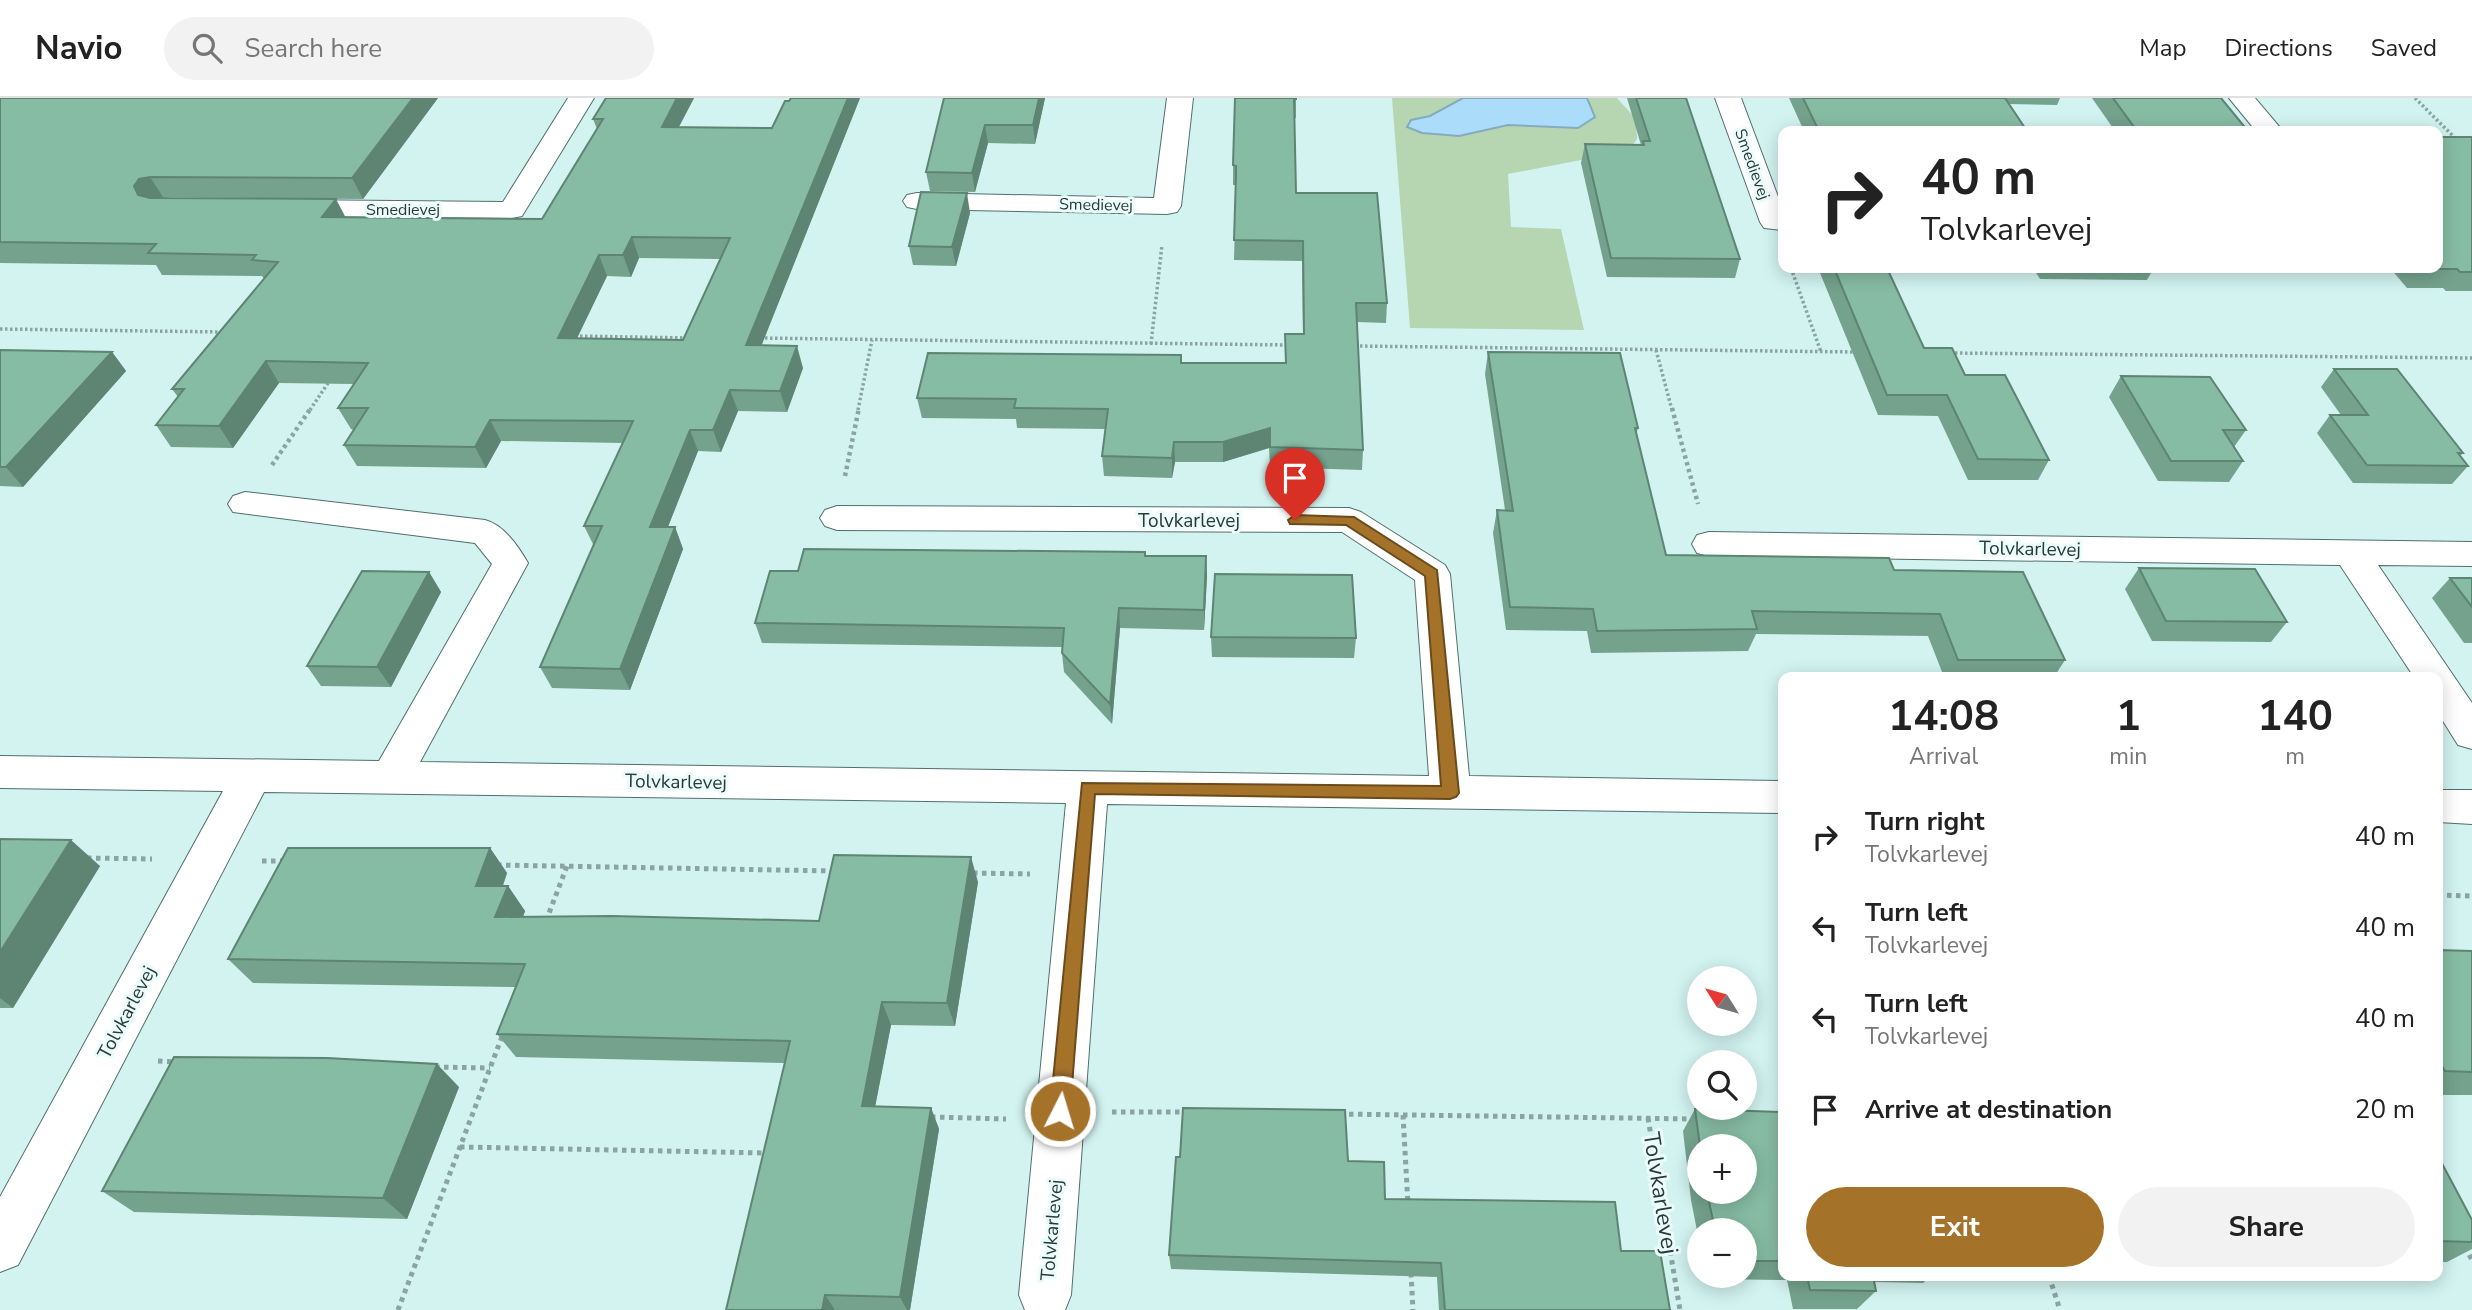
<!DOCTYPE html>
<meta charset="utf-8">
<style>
body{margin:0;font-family:"Nunito Sans",sans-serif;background:#f2f2f2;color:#222;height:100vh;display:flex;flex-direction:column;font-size:26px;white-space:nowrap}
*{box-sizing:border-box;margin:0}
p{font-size:23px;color:#767676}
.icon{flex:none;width:38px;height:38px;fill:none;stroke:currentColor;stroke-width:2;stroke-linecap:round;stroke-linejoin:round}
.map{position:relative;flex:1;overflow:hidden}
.panel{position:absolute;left:1778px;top:574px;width:665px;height:609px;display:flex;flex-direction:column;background:#fff;border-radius:14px;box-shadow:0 4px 18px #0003}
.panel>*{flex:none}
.banner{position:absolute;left:1778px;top:28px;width:665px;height:147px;border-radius:14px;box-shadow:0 4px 18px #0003;background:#fff;color:#222;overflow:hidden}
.needle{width:46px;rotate:307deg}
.buttons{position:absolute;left:1687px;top:868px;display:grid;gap:14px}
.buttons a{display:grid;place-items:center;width:70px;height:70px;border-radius:50%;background:#fff;box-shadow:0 4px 18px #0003;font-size:35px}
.pin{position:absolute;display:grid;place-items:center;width:60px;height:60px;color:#fff;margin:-72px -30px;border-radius:50% 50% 50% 0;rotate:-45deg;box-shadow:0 0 7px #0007}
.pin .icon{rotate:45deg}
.me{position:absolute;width:77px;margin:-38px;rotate:5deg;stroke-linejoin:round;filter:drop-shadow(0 0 5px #0008)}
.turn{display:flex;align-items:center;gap:24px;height:147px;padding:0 28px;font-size:32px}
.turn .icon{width:91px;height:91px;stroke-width:2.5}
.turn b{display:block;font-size:49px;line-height:60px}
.eta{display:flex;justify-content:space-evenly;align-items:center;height:119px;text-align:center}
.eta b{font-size:42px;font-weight:700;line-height:49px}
.cta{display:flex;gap:14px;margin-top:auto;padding:14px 28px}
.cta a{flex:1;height:80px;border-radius:42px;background:#a57229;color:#fff;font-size:28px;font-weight:700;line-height:80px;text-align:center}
.cta a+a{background:#f2f2f2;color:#222}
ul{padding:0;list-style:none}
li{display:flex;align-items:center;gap:21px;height:91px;padding:0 28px}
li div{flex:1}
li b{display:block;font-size:26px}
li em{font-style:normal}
header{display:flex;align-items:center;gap:42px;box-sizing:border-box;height:98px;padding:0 35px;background:#fff;border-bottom:2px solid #e0e0e0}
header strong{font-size:33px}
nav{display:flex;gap:38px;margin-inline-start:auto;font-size:24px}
.search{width:490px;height:63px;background:#f2f2f2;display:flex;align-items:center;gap:18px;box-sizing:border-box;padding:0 24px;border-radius:38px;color:#767676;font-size:26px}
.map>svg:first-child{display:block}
.green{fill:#b6d6b2}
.water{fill:#abdcf9;stroke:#85abbf;stroke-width:2}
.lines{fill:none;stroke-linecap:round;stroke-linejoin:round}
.street-casing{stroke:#516f6c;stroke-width:2}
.path-far2{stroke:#8ba3a1;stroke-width:3.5;stroke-dasharray:2.5 2.5;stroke-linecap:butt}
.path-far1{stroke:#8ba3a1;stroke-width:4.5;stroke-dasharray:3.5 3.5;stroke-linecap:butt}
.path{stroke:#8ba3a1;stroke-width:5;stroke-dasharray:4.5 4.5;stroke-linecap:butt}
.street{fill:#fff;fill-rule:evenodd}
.wall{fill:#74a28d;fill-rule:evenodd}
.shaded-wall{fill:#5e8473}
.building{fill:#87bca4;stroke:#5e8473;stroke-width:2;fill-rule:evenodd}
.route{fill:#a57229;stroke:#6b4a1b;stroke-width:2}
.labels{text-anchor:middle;stroke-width:6;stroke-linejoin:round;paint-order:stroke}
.far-street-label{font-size:16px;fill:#2c3938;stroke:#eafdfb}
.street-label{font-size:19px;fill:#2c3938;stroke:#eafdfb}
.near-street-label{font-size:23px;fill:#2c3938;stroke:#eafdfb}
</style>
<header>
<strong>Navio</strong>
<div class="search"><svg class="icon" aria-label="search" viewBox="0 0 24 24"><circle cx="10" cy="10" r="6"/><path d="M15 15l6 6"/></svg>Search here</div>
<nav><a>Map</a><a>Directions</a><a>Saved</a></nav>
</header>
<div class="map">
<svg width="2472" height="1212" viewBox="0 0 2472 1212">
<rect width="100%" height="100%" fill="#d2f3f0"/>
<polygon class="green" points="1392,0 1617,0 1636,21 1637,41 1628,53 1508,76 1511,129 1561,131 1584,232 1410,230"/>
<polygon class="water" points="1463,0 1587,0 1595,19 1578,30 1508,27 1459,38 1422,35 1407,29 1411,22 1430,18"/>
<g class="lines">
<g class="street-casing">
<g id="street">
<polygon points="568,0 594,0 522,118 512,120 289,118 279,116 275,110 279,104 289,102 503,104"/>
<polygon points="1167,0 1193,0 1181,108 1177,114 1167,116 917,111 907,109 903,103 907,97 917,95 1154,100"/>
<polygon points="1715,0 1741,0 1783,112 1783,132 1764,130 1760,124"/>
<polygon points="2229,0 2255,0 2282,32 2256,33"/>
<path d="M 245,394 L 485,422 C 504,427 518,448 528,465 L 420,664 L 1429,678 L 1415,482 L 1342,434 L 837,432 L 825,428 L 820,420 L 825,412 L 837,408 L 1349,410 L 1361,414 L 1445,467 L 1450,476 L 1469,678 L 1783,683 L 1783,715 L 1107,706 L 1071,1197 L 1065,1212 L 1025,1212 L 1019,1197 L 1066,705 L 264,694 L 18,1167 L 0,1174 L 0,1099 L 223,693 L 0,690 L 0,658 L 379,663 L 492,466 L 475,445 L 233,414 L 228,406 L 233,398 Z"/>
<polygon points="1709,434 2472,444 2472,468 2378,467 2472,605 2472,651 2458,647 2438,615 2438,579 2414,579 2340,467 1709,458 1697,455 1692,446 1697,437"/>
<polygon points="2438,692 2472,692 2472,726 2438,724"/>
</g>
</g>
<g class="path-far2">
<polyline points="2415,0 2457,42"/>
<polyline points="1791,170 1821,254"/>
<polyline points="0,231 223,234"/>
<polyline points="575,238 689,240"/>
<polyline points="760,240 1287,247"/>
<polyline points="1151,246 1162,147"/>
<polyline points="1355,248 1857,254"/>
<polyline points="1656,252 1672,312"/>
<polyline points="1950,255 2472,260"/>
<polyline points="310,312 330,282"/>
<polyline points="858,312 872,242"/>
</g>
<g class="path-far1">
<polyline points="1672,310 1698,406"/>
<polyline points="272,367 311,310"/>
<polyline points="845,378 859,310"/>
</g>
<g class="path">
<polyline points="87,760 152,761"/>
<polyline points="262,763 285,763"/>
<polyline points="497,767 834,773"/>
<polyline points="973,775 1030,776"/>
<polyline points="2438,797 2472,798"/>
<polyline points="546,823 567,768"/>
<polyline points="158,963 177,964"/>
<polyline points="435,969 490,970"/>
<polyline points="1112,1014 1187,1014"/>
<polyline points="1340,1016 1695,1021"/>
<polyline points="1403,1017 1408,1107"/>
<polyline points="931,1019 1006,1021"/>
<polyline points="1648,1020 1680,1212"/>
<polyline points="460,1049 767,1055"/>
<polyline points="2465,1149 2472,1162"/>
<polyline points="1411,1175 1413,1212"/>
<polyline points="2049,1178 2060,1212"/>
<polyline points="398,1212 503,936"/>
</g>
<use href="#street" class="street"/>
</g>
<g class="wall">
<path d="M 0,0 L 438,0 L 363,101 L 163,99 L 345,119 L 542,121 L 597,31 L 593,21 L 606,0 L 694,0 L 679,29 L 772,30 L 860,0 L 761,248 L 803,270 L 787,314 L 738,313 L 721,354 L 698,353 L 668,429 L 675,429 L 683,451 L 630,592 L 552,590 L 540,569 L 594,448 L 584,428 L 623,345 L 501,343 L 486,370 L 357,368 L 344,347 L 354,332 L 351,331 L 338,310 L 354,286 L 279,285 L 233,350 L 171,349 L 156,327 L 178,299 L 172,291 L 264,181 L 262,178 L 162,177 L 156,167 L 0,165 ZM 639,160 L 720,161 L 683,242 L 577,240 L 607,178 L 631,179 Z"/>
<polygon points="944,0 1045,0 1035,46 988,45 975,94 930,93 926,74"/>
<polygon points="1235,0 1296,0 1296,20 1294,20 1296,95 1387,205 1386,225 1357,224 1363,352 1362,372 1270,369 1269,350 1223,364 1175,364 1172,380 1104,378 1102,358 1105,331 1017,330 1016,321 922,320 917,300 1181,265 1285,265 1285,236 1303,236 1302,163 1234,162 1236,87 1233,87 1233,67"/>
<polygon points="1627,0 1686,0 1740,161 1735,180 1607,179 1581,65 1585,46 1641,47"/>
<polygon points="1789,0 2060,0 2057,7 2009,6 2027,33 1804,33"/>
<polygon points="2092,0 2221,0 2248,33 2115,33"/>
<polygon points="2472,39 2472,193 2446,193 2443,190 2407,190 2390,170 2438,170"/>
<polygon points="970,115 956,168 913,167 909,148"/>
<polygon points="1818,170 1887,170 1924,250 1965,277 2049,362 2038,382 1968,382 1938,318 1878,317"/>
<polygon points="2033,170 2154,170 2147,182 2040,181"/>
<polygon points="0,252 112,254 126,273 23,389 0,388"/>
<polygon points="1488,254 1638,330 1636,337 1666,457 1894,472 2065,562 2054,579 1944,579 1928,538 1756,536 1748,553 1591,555 1587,533 1506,532 1493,435 1497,412 1505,412 1485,276"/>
<polygon points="2334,271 2463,355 2460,358 2468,368 2452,386 2353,385 2317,335 2330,317 2341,317 2321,289"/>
<polygon points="2121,278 2246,332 2234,349 2243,363 2229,384 2158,383 2109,299"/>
<polygon points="1146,458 1206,458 1207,478 1204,532 1120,530 1112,626 1064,574 1062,555 1062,549 762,545 755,525 798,473"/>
<polygon points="2139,470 2287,524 2271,544 2152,543 2125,491"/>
<polygon points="429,474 441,494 391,589 321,588 307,568"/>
<polygon points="2450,480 2472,480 2472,545 2464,545 2432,500"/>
<polygon points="1211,539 1356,540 1354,560 1212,559"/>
<polygon points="0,741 100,768 13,910 0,910"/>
<polygon points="490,750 507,775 503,788 508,788 525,813 523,819 819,823 978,784 955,928 891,927 875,1008 931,1010 939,1031 910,1212 726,1212 785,965 516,959 497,936 515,889 253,885 228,861"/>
<polygon points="2438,852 2472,853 2472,997 2438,997"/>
<polygon points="459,989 407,1121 134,1114 102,1093"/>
<path d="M 1695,1011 L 1783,1014 L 1783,1178 L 1931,1178 L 1923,1185 L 1874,1184 L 1876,1193 L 1857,1211 L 1793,1211 L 1787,1182 L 1707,1181 L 1706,1178 L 1745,1178 L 1745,1132 L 1699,1132 L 1699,1143 L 1691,1102 L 1683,1033 ZM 1699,1048 L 1745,1048 L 1745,1094 L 1699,1094 Z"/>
<polygon points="2438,1058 2472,1122 2472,1151 2447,1164 2438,1164"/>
<polygon points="1348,1063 1385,1101 1621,1153 1670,1212 1439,1212 1437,1179 1171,1171 1169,1157"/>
</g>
<g class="shaded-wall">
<polygon points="413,0 438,0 363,101 352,80"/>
<polygon points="677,0 694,0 668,49 662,29"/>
<polygon points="848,0 860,0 753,269 746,247"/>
<polygon points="1039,0 1045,0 1035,46 1033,27"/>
<polygon points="985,27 988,45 975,94 972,75"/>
<polygon points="150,79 163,99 152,101 138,97 134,88 139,81"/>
<polygon points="967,95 970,115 956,168 952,149"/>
<polygon points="336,101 347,122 322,119"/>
<polygon points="632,139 639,160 631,179 623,157"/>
<polygon points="599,157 607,178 567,261 558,240"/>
<polygon points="797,248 803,270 787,314 780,293"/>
<polygon points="112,254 126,273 23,389 6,369"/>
<polygon points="266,263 279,285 233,350 219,328"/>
<polygon points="730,292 738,313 721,354 713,332"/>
<polygon points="490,322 501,343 486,370 475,349"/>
<polygon points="1270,330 1269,350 1223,364 1223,344"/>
<polygon points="690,332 698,353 659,451 650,429"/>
<polygon points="1174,344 1175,364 1172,380 1172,360"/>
<polygon points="675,429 683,451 630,592 620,571"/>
<polygon points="1206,458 1207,478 1204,532 1204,512"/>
<polygon points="429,474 441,494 391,589 377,569"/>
<polygon points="1119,510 1120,530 1112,626 1110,606"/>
<polygon points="71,742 100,768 13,910 0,900 0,854"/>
<polygon points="490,750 507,775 494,812 476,788"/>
<polygon points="971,759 978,784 955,928 947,905"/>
<polygon points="508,788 525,813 513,844 495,819"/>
<polygon points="882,904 891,927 871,1030 862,1008"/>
<polygon points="437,966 459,989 407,1121 383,1100"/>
<polygon points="931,1010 939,1031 910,1212 907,1212 900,1199"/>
<polygon points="825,1197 835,1212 822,1212"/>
</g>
<g class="building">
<path d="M 0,0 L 413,0 L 352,80 L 150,79 L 139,81 L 134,88 L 138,97 L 150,100 L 336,101 L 322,119 L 542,121 L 603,21 L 593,21 L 606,0 L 677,0 L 662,29 L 772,30 L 785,3 L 789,3 L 791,0 L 848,0 L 746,247 L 797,248 L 780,293 L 730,292 L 713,332 L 690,332 L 650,429 L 675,429 L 620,571 L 540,569 L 602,428 L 584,428 L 633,323 L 490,322 L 475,349 L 344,347 L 368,310 L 338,310 L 368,265 L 266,263 L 219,328 L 156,327 L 184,291 L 172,291 L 278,164 L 252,162 L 256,157 L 148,155 L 156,146 L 0,144 ZM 632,139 L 730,140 L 683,242 L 558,240 L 599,157 L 623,157 Z"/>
<polygon points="944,0 1039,0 1033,27 985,27 972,75 926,74"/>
<polygon points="1235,0 1296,0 1296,1 1294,1 1296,95 1377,95 1387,205 1356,205 1363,352 1270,349 1270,330 1223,344 1174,344 1172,360 1102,358 1108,311 1014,310 1016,301 917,300 928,255 1181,257 1181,265 1286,265 1285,236 1304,236 1303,143 1234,142 1236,77 1236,68 1233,67"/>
<polygon points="1636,0 1686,0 1740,161 1611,160 1585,46 1644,47 1643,43 1650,43"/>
<polygon points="1803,0 2005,0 2027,33 1861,33 1861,32 1818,31"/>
<polygon points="2113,0 2221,0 2248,33 2137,33"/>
<polygon points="2438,39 2472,39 2472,174 2460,174 2457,171 2420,171 2419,170 2438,170"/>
<polygon points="921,94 967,95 952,149 909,148"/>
<polygon points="1834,170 1887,170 1924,250 1952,250 1965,277 2005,277 2049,362 1978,361 1947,297 1887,297"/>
<polygon points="0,252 112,254 6,369 0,369"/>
<polygon points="1488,254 1620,255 1638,330 1635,330 1666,457 1889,460 1894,472 2023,474 2065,562 1958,562 1940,516 1752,513 1757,531 1597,533 1593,511 1510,509 1497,412 1513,413"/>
<polygon points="2334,271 2397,271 2463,355 2458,355 2468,368 2367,367 2330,317 2368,317"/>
<polygon points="2121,278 2210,279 2246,332 2223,332 2243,363 2171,363"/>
<polygon points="804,451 1145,454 1145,458 1206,458 1204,512 1119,510 1110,606 1062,555 1064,530 755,525 770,473 798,473"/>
<polygon points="2139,470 2255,471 2287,524 2166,523"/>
<polygon points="362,473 429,474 377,569 307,568"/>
<polygon points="1215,476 1352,477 1356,540 1211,539"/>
<polygon points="2450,480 2472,480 2472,509"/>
<polygon points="0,741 71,742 0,854"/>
<polygon points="288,750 490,750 476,788 508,788 495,819 612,818 819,823 834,757 971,759 947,905 882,904 862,1008 931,1010 900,1199 825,1197 822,1212 726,1212 790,943 497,936 525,866 228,861"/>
<polygon points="2438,852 2472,853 2472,974 2445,973 2438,961"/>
<polygon points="174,959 327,960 437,966 383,1100 102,1093"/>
<polygon points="1183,1010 1345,1012 1348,1063 1384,1064 1385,1101 1615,1104 1621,1153 1660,1153 1670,1212 1445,1212 1441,1165 1169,1157 1176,1059 1180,1059"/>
<polygon points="1695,1011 1783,1014 1783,1163 1745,1163 1745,1132 1715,1132 1707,1094 1745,1094 1745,1048 1700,1048"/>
<polygon points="2438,1058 2472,1122 2472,1144 2438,1143"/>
<polygon points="1807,1178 1873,1178 1876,1193 1810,1192"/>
</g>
<polygon class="route" points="1295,417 1354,419 1437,472 1459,695 1456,699 1450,701 1095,696 1070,1013 1067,1019 1060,1022 1053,1019 1050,1013 1082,685 1441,688 1425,478 1346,427 1290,426 1288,422"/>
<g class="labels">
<g class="far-street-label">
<text transform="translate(1753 66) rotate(70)" y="6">Smedievej</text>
<text transform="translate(1096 106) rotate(1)" y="6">Smedievej</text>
<text x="403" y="117">Smedievej</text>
</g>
<g class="street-label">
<text x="1189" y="429">Tolvkarlevej</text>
<text transform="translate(2030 450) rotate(1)" y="7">Tolvkarlevej</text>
<text transform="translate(676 683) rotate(1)" y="7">Tolvkarlevej</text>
<text transform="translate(126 914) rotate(-62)" y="7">Tolvkarlevej</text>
<text transform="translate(1051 1132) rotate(-85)" y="7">Tolvkarlevej</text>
</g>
<g class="near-street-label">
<text transform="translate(1661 1095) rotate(81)" y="8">Tolvkarlevej</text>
</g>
</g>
</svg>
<div class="buttons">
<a><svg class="needle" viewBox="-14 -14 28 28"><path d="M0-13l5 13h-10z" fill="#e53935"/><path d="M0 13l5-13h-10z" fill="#767676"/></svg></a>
<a><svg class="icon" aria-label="search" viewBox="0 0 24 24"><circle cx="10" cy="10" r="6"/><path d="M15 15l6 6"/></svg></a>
<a>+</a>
<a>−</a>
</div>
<div class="pin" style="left:1295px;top:422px;background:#d93025"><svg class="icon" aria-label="arrive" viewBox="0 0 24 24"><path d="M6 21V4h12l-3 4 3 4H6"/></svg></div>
<svg class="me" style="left:1060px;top:1013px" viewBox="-20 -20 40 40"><circle r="17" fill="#a57229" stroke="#fff" stroke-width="3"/><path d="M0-11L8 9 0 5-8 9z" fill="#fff"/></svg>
<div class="banner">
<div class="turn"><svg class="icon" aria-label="right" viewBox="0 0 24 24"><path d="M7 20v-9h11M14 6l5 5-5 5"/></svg><div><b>40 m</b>Tolvkarlevej</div></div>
</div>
<section class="panel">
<div class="eta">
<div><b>14:08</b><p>Arrival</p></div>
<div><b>1</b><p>min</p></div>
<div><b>140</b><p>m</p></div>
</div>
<ul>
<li><svg class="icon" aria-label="right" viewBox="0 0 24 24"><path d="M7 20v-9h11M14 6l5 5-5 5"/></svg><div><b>Turn right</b><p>Tolvkarlevej</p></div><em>40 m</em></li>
<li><svg class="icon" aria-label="left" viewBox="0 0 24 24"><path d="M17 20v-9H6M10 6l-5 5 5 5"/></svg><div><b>Turn left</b><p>Tolvkarlevej</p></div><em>40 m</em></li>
<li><svg class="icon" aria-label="left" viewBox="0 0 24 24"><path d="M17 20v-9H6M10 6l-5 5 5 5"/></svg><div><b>Turn left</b><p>Tolvkarlevej</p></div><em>40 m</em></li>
<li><svg class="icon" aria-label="arrive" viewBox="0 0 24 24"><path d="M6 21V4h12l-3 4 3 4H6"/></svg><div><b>Arrive at destination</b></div><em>20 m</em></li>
</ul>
<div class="cta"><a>Exit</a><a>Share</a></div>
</section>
</div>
